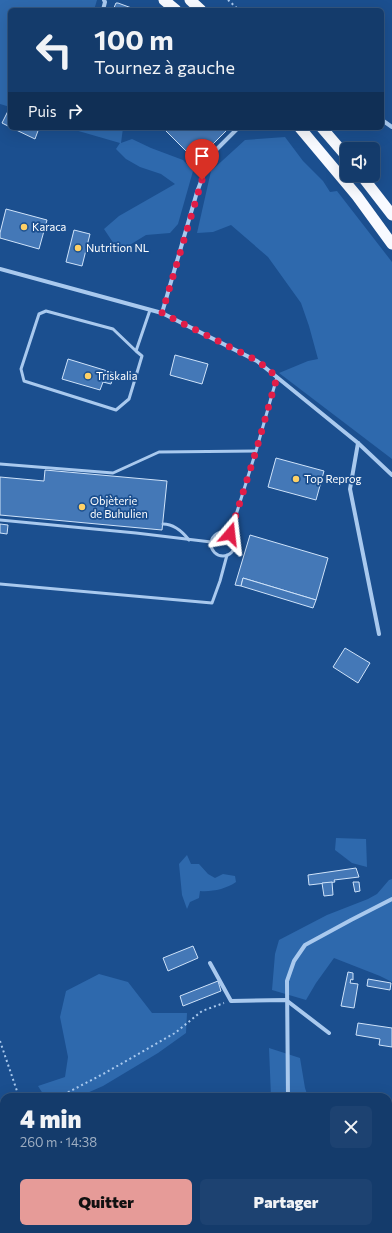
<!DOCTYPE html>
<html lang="fr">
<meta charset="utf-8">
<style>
body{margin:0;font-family:Commissioner,sans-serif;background:#1d4271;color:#f1f3f6;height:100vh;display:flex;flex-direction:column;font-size:15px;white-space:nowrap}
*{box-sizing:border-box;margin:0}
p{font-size:13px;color:#9dadc1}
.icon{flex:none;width:22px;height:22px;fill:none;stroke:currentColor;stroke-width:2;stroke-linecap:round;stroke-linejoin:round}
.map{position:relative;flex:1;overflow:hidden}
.drawer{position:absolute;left:0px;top:1093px;width:392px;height:140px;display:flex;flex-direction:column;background:#143b6b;border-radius:12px 12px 0 0;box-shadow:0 4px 16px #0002,0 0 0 1px #33557e}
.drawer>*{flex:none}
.hud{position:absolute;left:8px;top:8px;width:376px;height:122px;border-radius:6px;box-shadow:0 4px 16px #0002,0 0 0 1px #33557e;background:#143b6b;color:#f1f3f6;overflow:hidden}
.fabs{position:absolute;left:340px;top:142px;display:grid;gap:8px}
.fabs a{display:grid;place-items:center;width:40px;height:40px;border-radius:6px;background:#143b6b;box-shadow:0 4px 16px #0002,0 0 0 1px #33557e;font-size:20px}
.pin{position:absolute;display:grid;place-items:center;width:34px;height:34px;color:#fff;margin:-41px -17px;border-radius:50% 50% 50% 0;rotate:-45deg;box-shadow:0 0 4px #0007}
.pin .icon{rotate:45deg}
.me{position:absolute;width:44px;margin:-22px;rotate:17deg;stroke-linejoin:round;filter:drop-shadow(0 0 3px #0008)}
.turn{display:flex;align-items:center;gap:14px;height:84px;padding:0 20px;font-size:18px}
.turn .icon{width:52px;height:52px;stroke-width:2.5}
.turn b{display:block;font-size:28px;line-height:34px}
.then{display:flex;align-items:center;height:38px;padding:0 20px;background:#0003;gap:8px;font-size:15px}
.round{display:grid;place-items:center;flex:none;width:42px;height:42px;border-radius:6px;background:#1d4271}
.headline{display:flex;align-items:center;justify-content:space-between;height:68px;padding:0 20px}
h1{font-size:24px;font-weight:800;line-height:30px}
.button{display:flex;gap:8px;margin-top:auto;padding:8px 20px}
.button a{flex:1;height:46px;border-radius:6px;background:#e69b98;color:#111;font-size:16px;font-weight:800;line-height:46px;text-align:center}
.button a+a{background:#1d4271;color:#f1f3f6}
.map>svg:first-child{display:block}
.green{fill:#2e69ad}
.building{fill:#4478b7;stroke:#cfe3fa}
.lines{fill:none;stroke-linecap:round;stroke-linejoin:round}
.path{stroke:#a9c9ee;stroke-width:2;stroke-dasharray:2 3;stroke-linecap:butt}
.service{stroke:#a9c9ee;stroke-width:3}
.minor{stroke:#a9c9ee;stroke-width:4}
.trunk{stroke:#f8faff;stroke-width:11}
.route{stroke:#e11d48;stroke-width:7;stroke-dasharray:0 12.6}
.poi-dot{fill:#ffd166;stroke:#1b4f8f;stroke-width:1.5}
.labels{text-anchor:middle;stroke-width:3.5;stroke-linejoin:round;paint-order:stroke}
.poi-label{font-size:11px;fill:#fff;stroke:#1b4f8f;text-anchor:start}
</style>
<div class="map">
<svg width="392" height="1233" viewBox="0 0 392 1233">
<rect width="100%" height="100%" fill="#1b4f8f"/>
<g class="green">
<polygon points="0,0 97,0 94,10 10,10 10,107 0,104"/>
<polygon points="68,128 123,128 121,143 132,139 151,148 183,160 193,171 178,224 170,233 146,235 128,246 114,244 104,229 119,216 175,184 161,174 140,167 126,159 116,149 120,143"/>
<polygon points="285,137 303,161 323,181 330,192 337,191 392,262 392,459 279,373 308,361 318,359 309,326 301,303 268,257 231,225 213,232 197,233 211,171 245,140"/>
<polygon points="336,838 366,839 367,867 352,863 335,850"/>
<path d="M 187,855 L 191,864 L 199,864 L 208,874 L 215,878 L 223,874 L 235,876 L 236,882 C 226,889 212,892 200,891 L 199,898 L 190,902 L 187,909 L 182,895 L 179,864 Z"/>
<polygon points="392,879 392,982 380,976 334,958 316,983 306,1000 272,990 275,954 279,940 327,915 368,899 377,894 389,880"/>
<polygon points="99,974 128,982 152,1013 187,1013 186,1033 158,1053 103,1086 78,1097 45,1097 38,1086 65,1077 68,1057 60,1017 66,991"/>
<polygon points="269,1048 300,1058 305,1088 308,1097 271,1097"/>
<polygon points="388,1168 392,1169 392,1217 388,1219"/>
<polygon points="263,1229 367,1229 362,1231 345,1233 256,1233"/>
</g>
<g class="building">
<polygon points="116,3 118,3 137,10 113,10"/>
<polygon points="10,107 10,127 2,123"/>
<polygon points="12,128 39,128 35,139"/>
<polygon points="163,128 229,128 196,161"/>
<polygon points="6,209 47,220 39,249 0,238 0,233"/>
<polygon points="74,230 90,234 82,266 66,262"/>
<polygon points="175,355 208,364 202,384 170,375"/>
<polygon points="68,359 114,373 111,384 103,382 100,390 62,379"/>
<polygon points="276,458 324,471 316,500 268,487"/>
<polygon points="45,470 167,481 162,530 0,515 0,477 44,481"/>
<polygon points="0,524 8,525 7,534 0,533"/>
<polygon points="250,535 328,558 316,600 243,578 241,586 235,585"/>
<polygon points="243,578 316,600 313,608 241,586"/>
<polygon points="345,648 370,663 358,683 333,667"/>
<polygon points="356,868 359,877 334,880 335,882 309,885 308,875"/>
<polygon points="332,882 333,895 324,896 322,883"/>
<polygon points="353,882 359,882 360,891 355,892"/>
<polygon points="193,946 198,958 168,971 163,958"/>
<polygon points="348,972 353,973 353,980 351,979 350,983 358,984 354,1008 341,1006"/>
<polygon points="368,979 391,983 390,990 367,986"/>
<polygon points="218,981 221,991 183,1006 180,996"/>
<polygon points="358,1023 392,1028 392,1047 379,1045 380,1039 356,1035"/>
</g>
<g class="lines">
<g class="path">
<polyline points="228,0 239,10"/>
<polyline points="0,1041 19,1097"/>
<polyline points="59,1097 105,1073 175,1033 202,1011 224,1003"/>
</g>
<g class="service">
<polyline points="136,351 113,329 46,311 39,314 21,369 24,381 116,410 129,399 142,356 136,351 150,310"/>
<polyline points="0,464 113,473 159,452 256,451"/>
<polyline points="0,520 136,533 211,542"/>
<path d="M 163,524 C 174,524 182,531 189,540"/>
<circle cx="223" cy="544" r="12"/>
<polyline points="230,534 256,451 277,377"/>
<polyline points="0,584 212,603 220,581 227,555"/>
</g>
<g class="minor">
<polyline points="103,10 105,2 104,0"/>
<polyline points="382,120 392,127"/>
<polyline points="0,269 162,313 257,361 358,443 392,475"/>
<polyline points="162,313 197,192 211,155 238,128"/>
<polyline points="358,443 350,489 379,634"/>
<polyline points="210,963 231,1001 286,1000 329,1033"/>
<polyline points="288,1097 287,981 294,961 305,945 351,920 392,899"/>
<polyline points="388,1203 392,1203"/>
<polyline points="286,1233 288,1229"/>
</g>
<g class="trunk">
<polyline points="164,0 176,10"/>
<polyline points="190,0 201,10"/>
<polyline points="300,128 357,196 392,244"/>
<polyline points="322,128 347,157"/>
<polyline points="361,175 392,215"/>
</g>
</g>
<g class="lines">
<polyline class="route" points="202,180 162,313 258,361 277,377 256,451 230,534"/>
</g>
<g class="poi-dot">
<circle cx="24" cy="227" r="4"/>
<circle cx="78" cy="248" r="4"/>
<circle cx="88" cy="376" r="4"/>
<circle cx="296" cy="479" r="4"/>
<circle cx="82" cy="507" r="4"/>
</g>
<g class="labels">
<g class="poi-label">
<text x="32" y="231">Karaca</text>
<text x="86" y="252">Nutrition NL</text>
<text x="96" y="380">Triskalia</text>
<text x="304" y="483">Top Reprog</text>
<text x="90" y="505">Objèterie<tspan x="90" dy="13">de Buhulien</tspan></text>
</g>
</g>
</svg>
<div class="fabs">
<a><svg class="icon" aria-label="sound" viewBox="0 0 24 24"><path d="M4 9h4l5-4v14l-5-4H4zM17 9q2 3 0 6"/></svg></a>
</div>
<div class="pin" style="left:202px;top:180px;background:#d93025"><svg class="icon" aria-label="arrive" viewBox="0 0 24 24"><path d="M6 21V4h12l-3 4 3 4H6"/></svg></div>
<svg class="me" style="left:230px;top:534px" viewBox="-20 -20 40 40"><path d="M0-17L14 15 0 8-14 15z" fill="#e11d48" stroke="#fff" stroke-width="4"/></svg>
<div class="hud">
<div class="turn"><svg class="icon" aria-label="left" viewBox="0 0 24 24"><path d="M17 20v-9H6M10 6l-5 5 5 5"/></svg><div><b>100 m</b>Tournez à gauche</div></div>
<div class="then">Puis<svg class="icon" aria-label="right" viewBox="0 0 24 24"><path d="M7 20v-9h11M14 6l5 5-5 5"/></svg></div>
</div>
<section class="drawer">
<div class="headline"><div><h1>4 min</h1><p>260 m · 14:38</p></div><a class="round"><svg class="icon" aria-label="close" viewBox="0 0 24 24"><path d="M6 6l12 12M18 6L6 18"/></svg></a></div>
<div class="button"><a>Quitter</a><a>Partager</a></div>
</section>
</div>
